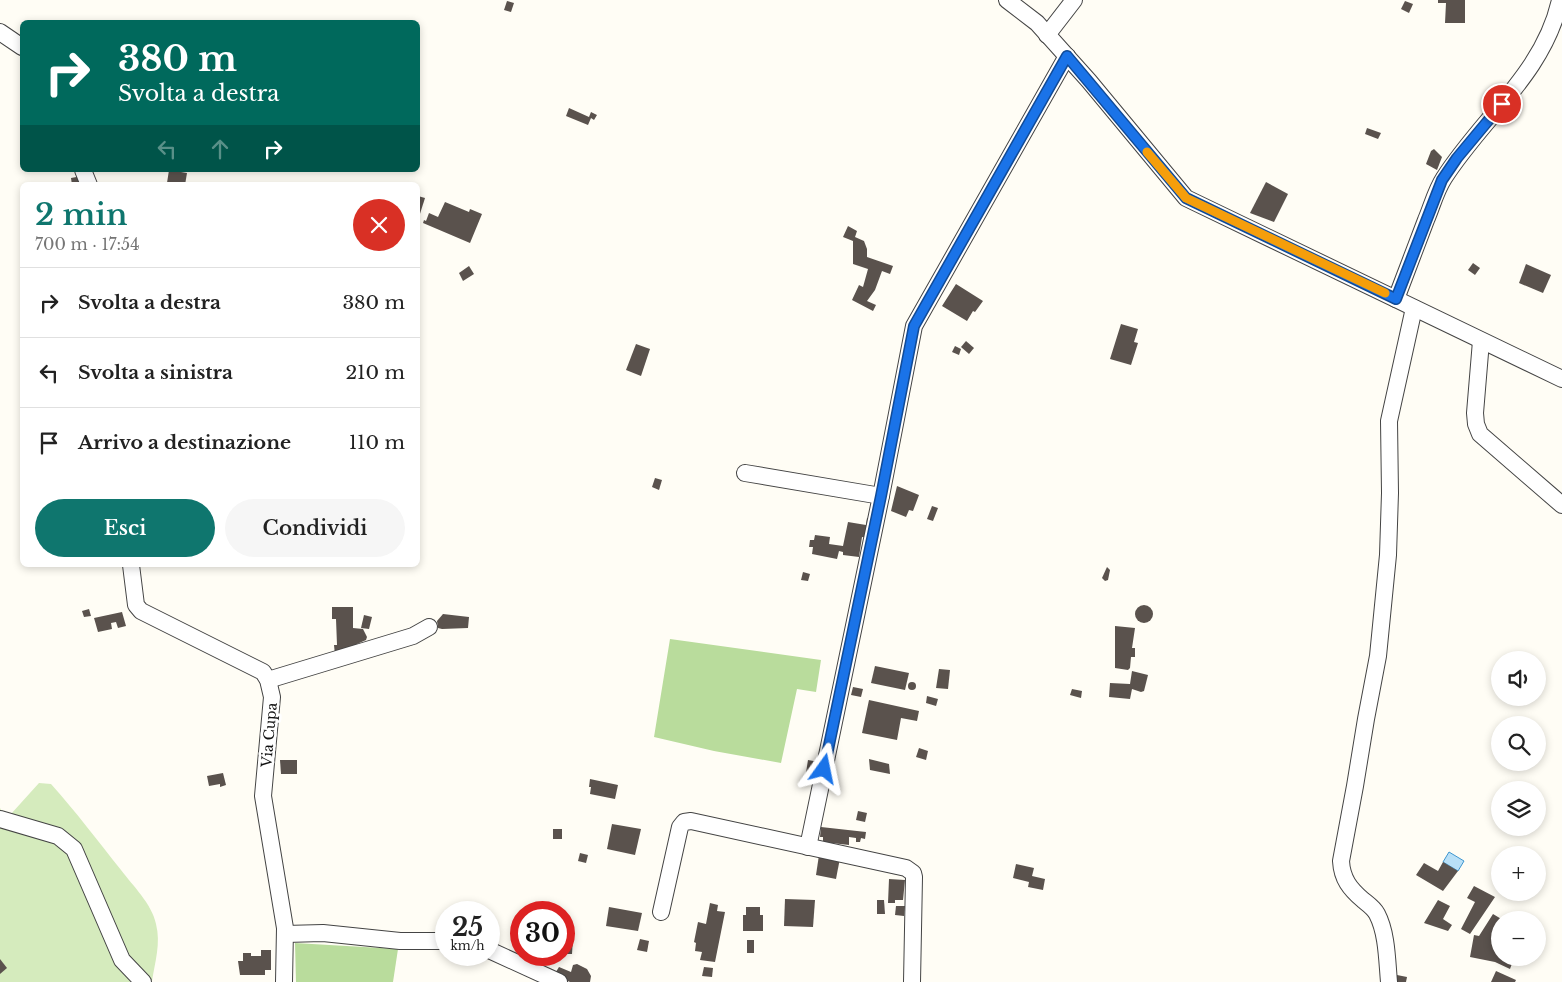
<!DOCTYPE html>
<html lang="it">
<meta charset="utf-8">
<style>
body{margin:0;font-family:"Libre Baskerville",serif;background:#f6f6f6;color:#222;height:100vh;display:flex;flex-direction:column;font-size:19px;white-space:nowrap}
*{box-sizing:border-box;margin:0}
p{font-size:16px;color:#767676}
.icon{flex:none;width:28px;height:28px;fill:none;stroke:currentColor;stroke-width:2;stroke-linecap:round;stroke-linejoin:round}
.map{position:relative;flex:1;overflow:hidden}
.sheet{position:absolute;left:20px;top:182px;width:400px;height:385px;display:flex;flex-direction:column;background:#fff;border-radius:8px;box-shadow:0 2px 8px #0003}
.sheet>*{flex:none}
.hud{position:absolute;left:20px;top:20px;width:400px;height:152px;border-radius:8px;box-shadow:0 2px 8px #0003;background:#00695c;color:#fff;overflow:hidden}
.fabs{position:absolute;left:1491px;top:651px;display:grid;gap:10px}
.fabs a{display:grid;place-items:center;width:55px;height:55px;border-radius:50%;background:#fff;box-shadow:0 2px 8px #0003;font-size:25px}
.speed{position:absolute;left:435px;top:901px;display:flex;gap:10px;font-size:25px;font-weight:700;text-align:center}
.speed>*{display:grid;place-content:center;width:65px;height:65px;border-radius:50%;background:#fff;box-shadow:0 2px 8px #0003;line-height:1}
.speed small{font-size:12px;font-weight:400}
.speed .limit{border:8px solid #d22;background:#fff;color:#111}
.pin{position:absolute;display:grid;place-items:center;width:42px;height:42px;color:#fff;margin:-21px;border:2px solid #fff;border-radius:50%;box-shadow:0 1px 5px #0007}
.me{position:absolute;width:55px;margin:-28px;rotate:12deg;stroke-linejoin:round;filter:drop-shadow(0 0 4px #0008)}
.turn{display:flex;align-items:center;gap:18px;height:105px;padding:0 15px;font-size:22px}
.turn .icon{width:65px;height:65px;stroke-width:2.5}
.turn b{display:block;font-size:35px;line-height:42px}
.lanes{display:flex;align-items:center;height:48px;padding:0 15px;background:#0003;justify-content:center;gap:25px;direction:ltr}
.lanes .off{opacity:.35}
.round{display:grid;place-items:center;flex:none;width:52px;height:52px;border-radius:26px;background:#f6f6f6}
.overview{display:flex;align-items:center;justify-content:space-between;height:85px;padding:0 15px}
h1{font-size:30px;font-weight:600;line-height:38px;color:#0f766e}
.action{display:flex;gap:10px;margin-top:auto;padding:10px 15px}
.action a{flex:1;height:58px;border-radius:30px;background:#0f766e;color:#fff;font-size:20px;font-weight:600;line-height:58px;text-align:center}
.action a+a{background:#f6f6f6;color:#222}
ul{padding:0;list-style:none}
li{display:flex;align-items:center;gap:15px;height:70px;padding:0 15px;border-top:1px solid #e0e0e0}
li div{flex:1}
li b{display:block;font-size:19px}
li em{font-style:normal}
.map>svg:first-child{display:block}
.green{fill:#d5ebbd}
.forest{fill:#b9dc9c}
.water{fill:#b9e0f7;stroke:#3f96cf}
.building{fill:#5a524d}
.lines{fill:none;stroke-linecap:round;stroke-linejoin:round}
.minor-casing{stroke:#444;stroke-width:18}
.minor{stroke:#fff;stroke-width:16}
.route-casing{stroke:#114b97;stroke-width:12}
.route{stroke:#1a73e8;stroke-width:9}
.slow{stroke:#f59e0b;stroke-width:9}
.labels{text-anchor:middle;stroke-width:5;stroke-linejoin:round;paint-order:stroke}
.street-label{font-size:14px;fill:#111;stroke:#fff}
</style>
<div class="map">
<svg width="1562" height="982" viewBox="0 0 1562 982">
<rect width="100%" height="100%" fill="#fffdf5"/>
<path class="green" d="M 39,783 L 51,784 C 76,812 98,841 121,870 C 133,886 152,904 156,924 C 161,943 155,962 152,981 L 141,969 L 130,980 L 130,982 L 0,982 L 0,808 L 1,810 L 11,814 Z"/>
<g class="forest">
<polygon points="670,639 821,660 816,692 797,689 781,763 714,751 654,737"/>
<polygon points="295,943 398,949 393,982 296,982"/>
</g>
<polygon class="water" points="1449,852 1464,861 1458,871 1443,862"/>
<g class="building">
<polygon points="1438,0 1465,0 1465,23 1445,23 1446,3 1438,3"/>
<polygon points="507,1 514,3 511,12 504,10"/>
<polygon points="1405,1 1413,4 1409,13 1401,9"/>
<polygon points="569,108 589,117 591,112 597,115 594,120 591,118 588,125 566,116"/>
<polygon points="1367,128 1381,133 1378,139 1365,134"/>
<polygon points="1434,149 1442,157 1437,170 1426,164 1431,151"/>
<polygon points="169,170 187,173 185,185 167,183"/>
<polygon points="82,176 85,185 72,185 71,178"/>
<polygon points="1266,182 1288,194 1274,222 1250,213"/>
<polygon points="418,196 425,198 418,220"/>
<polygon points="445,202 469,212 470,209 482,214 470,243 423,223 424,220 426,221 429,213 438,217"/>
<polygon points="848,226 857,231 855,237 864,241 867,249 867,257 893,266 890,274 882,271 875,290 867,301 876,305 873,311 852,300 859,285 863,287 868,269 853,264 853,241 843,237"/>
<polygon points="1473,263 1480,268 1475,275 1468,270"/>
<polygon points="1526,264 1551,275 1543,293 1519,283"/>
<polygon points="469,266 474,274 463,281 459,273"/>
<polygon points="956,284 983,301 975,312 973,311 967,321 942,306"/>
<polygon points="1121,324 1138,329 1134,342 1138,343 1131,365 1110,359"/>
<polygon points="966,341 974,348 969,354 961,347"/>
<polygon points="636,344 650,349 641,376 626,370"/>
<polygon points="955,346 961,349 959,355 952,352"/>
<polygon points="655,478 662,480 659,490 652,487"/>
<polygon points="897,486 919,495 913,511 909,510 906,517 891,511"/>
<polygon points="932,506 938,508 933,521 927,519"/>
<polygon points="867,518 872,519 869,538 862,537 859,557 843,555 843,552 839,551 837,559 812,554 813,547 809,547 810,540 814,540 815,535 830,537 829,544 843,546 848,522 866,525"/>
<polygon points="1107,567 1110,570 1108,580 1105,581 1102,578"/>
<polygon points="803,572 810,574 808,581 801,580"/>
<circle cx="1144" cy="614" r="9"/>
<polygon points="332,607 353,607 353,628 363,629 367,637 366,640 357,644 357,647 335,655 334,645 337,645 336,619 332,619"/>
<polygon points="89,609 91,616 84,617 82,611"/>
<polygon points="122,612 126,626 118,628 116,622 111,623 112,629 98,632 94,618"/>
<polygon points="443,614 469,617 468,628 442,629 438,628 437,621"/>
<polygon points="364,615 372,617 369,629 361,628"/>
<polygon points="1115,626 1135,628 1132,648 1135,648 1135,657 1131,657 1130,668 1128,670 1115,668"/>
<polygon points="875,666 909,673 905,690 871,683"/>
<polygon points="939,669 950,670 948,689 936,688"/>
<polygon points="1132,671 1148,675 1144,691 1141,692 1132,689 1130,699 1109,697 1110,683 1130,684"/>
<circle cx="912" cy="686" r="4"/>
<polygon points="853,687 863,689 861,697 851,695"/>
<polygon points="1072,689 1082,691 1081,698 1070,695"/>
<polygon points="927,696 938,699 936,706 926,703"/>
<polygon points="869,700 919,711 917,721 901,718 897,740 862,733"/>
<polygon points="919,748 928,751 926,760 916,757"/>
<polygon points="869,759 889,764 890,774 870,770"/>
<polygon points="280,760 297,760 297,774 281,774"/>
<polygon points="808,760 819,762 817,781 805,779"/>
<polygon points="223,773 226,785 220,787 220,784 209,786 207,776"/>
<polygon points="590,779 618,785 615,799 590,794 591,787 589,787"/>
<polygon points="858,811 867,813 865,822 856,820"/>
<polygon points="612,824 641,829 635,855 607,849"/>
<polygon points="821,827 866,832 865,839 861,838 860,842 856,842 856,838 849,837 849,845 823,842 823,837 820,837"/>
<rect x="553" y="829" width="9" height="10"/>
<polygon points="580,853 588,855 586,863 578,861"/>
<polygon points="819,855 840,858 836,879 816,875"/>
<polygon points="1443,862 1458,871 1443,891 1416,875 1424,863 1438,871"/>
<polygon points="1016,864 1034,868 1032,876 1045,879 1043,890 1028,887 1029,882 1013,878"/>
<polygon points="889,879 905,880 903,900 895,900 895,903 888,903"/>
<polygon points="1474,886 1495,897 1470,934 1461,929 1475,902 1467,898"/>
<polygon points="785,899 815,900 813,927 784,926"/>
<polygon points="877,900 884,900 885,914 877,914"/>
<polygon points="1438,900 1450,906 1443,919 1452,925 1448,931 1424,923"/>
<polygon points="710,903 718,905 717,911 725,912 715,962 700,960 702,952 695,951 696,943 694,942 698,922 706,924"/>
<polygon points="896,906 905,906 904,916 895,915"/>
<polygon points="609,907 642,913 638,931 606,926"/>
<polygon points="746,907 760,907 760,915 763,915 763,931 743,931 743,915 746,915"/>
<polygon points="1493,914 1503,920 1500,920 1500,958 1514,958 1510,969 1495,962 1470,957 1474,935 1479,936"/>
<polygon points="564,939 573,939 572,954 564,954"/>
<polygon points="640,939 649,941 647,952 637,950"/>
<rect x="747" y="940" width="7" height="13"/>
<polygon points="261,950 271,950 271,970 265,970 265,975 240,975 238,961 243,961 243,953 251,953 251,956 261,956"/>
<polygon points="518,953 524,956 529,955 533,957 530,963 515,958"/>
<polygon points="0,959 7,968 0,974"/>
<polygon points="577,964 587,969 591,976 590,982 570,982 554,975 559,967 571,972 573,965"/>
<polygon points="704,967 713,968 712,977 702,976"/>
<polygon points="1496,971 1516,980 1515,982 1491,982"/>
<polygon points="1397,975 1407,977 1406,982 1396,982"/>
</g>
<g class="lines">
<g class="minor-casing">
<g id="minor">
<polyline points="1007,0 1037,23 1089,81 1186,198 1562,379"/>
<polyline points="0,32 22,47"/>
<polyline points="1047,35 1074,0"/>
<polyline points="83,170 89,185"/>
<path d="M 1396,299 C 1406,273 1416,246 1426,220 C 1432,206 1436,190 1444,178 C 1482,118 1544,73 1560,0"/>
<polyline points="1481,341 1475,413 1476,424 1480,434 1562,505"/>
<polyline points="745,473 881,496"/>
<polyline points="131,565 136,605 141,611 263,672 268,680 272,697 263,796 285,928 284,982"/>
<polyline points="268,680 413,636 429,627"/>
<polyline points="0,819 58,836 74,849 122,960 143,982"/>
<polyline points="808,847 881,496 914,326 1067,56"/>
<polyline points="661,912 680,827 684,822 691,821 906,868 913,873 914,877 912,982"/>
<polyline points="285,934 323,933 400,941 446,941"/>
<polyline points="489,950 559,982"/>
<path d="M 1389,982 C 1387,960 1387,933 1377,914 C 1374,908 1368,904 1363,900 C 1350,889 1342,879 1341,861 L 1355,786 L 1366,719 L 1378,656 L 1388,555 L 1390,493 L 1389,421 L 1414,308"/>
</g>
</g>
<use href="#minor" class="minor"/>
</g>
<g class="lines">
<g class="route-casing">
<polyline id="route" points="824,769 881,496 914,326 1067,56 1186,198 1396,299 1442,180 1457,158 1502,104"/>
</g>
<use href="#route" class="route"/>
<polyline class="slow" points="1147,152 1186,198 1385,293"/>
</g>
<g class="labels">
<g class="street-label">
<text transform="translate(269 735) rotate(-85)" y="5">Via Cupa</text>
</g>
</g>
</svg>
<div class="fabs">
<a><svg class="icon" aria-label="sound" viewBox="0 0 24 24"><path d="M4 9h4l5-4v14l-5-4H4zM17 9q2 3 0 6"/></svg></a>
<a><svg class="icon" aria-label="search" viewBox="0 0 24 24"><circle cx="10" cy="10" r="6"/><path d="M15 15l6 6"/></svg></a>
<a><svg class="icon" aria-label="layers" viewBox="0 0 24 24"><path d="M12 4l9 5-9 5-9-5zM3 14l9 5 9-5"/></svg></a>
<a>+</a>
<a>−</a>
</div>
<div class="speed"><div>25<small>km/h</small></div><div class="limit">30</div></div>
<div class="pin" style="left:1502px;top:104px;background:#d93025"><svg class="icon" aria-label="arrive" viewBox="0 0 24 24"><path d="M6 21V4h12l-3 4 3 4H6"/></svg></div>
<svg class="me" style="left:824px;top:769px" viewBox="-20 -20 40 40"><path d="M0-17L14 15 0 8-14 15z" fill="#1a73e8" stroke="#fff" stroke-width="4"/></svg>
<div class="hud">
<div class="turn"><svg class="icon" aria-label="right" viewBox="0 0 24 24"><path d="M7 20v-9h11M14 6l5 5-5 5"/></svg><div><b>380 m</b>Svolta a destra</div></div>
<div class="lanes"><svg class="icon off" aria-label="left" viewBox="0 0 24 24"><path d="M17 20v-9H6M10 6l-5 5 5 5"/></svg><svg class="icon off" aria-label="ahead" viewBox="0 0 24 24"><path d="M12 20V5M6 11l6-6 6 6"/></svg><svg class="icon" aria-label="right" viewBox="0 0 24 24"><path d="M7 20v-9h11M14 6l5 5-5 5"/></svg></div>
</div>
<section class="sheet">
<div class="overview"><div><h1>2 min</h1><p>700 m · 17:54</p></div><a class="round" style="background:#d93025;color:#fff"><svg class="icon" aria-label="close" viewBox="0 0 24 24"><path d="M6 6l12 12M18 6L6 18"/></svg></a></div>
<ul>
<li><svg class="icon" aria-label="right" viewBox="0 0 24 24"><path d="M7 20v-9h11M14 6l5 5-5 5"/></svg><div><b>Svolta a destra</b></div><em>380 m</em></li>
<li><svg class="icon" aria-label="left" viewBox="0 0 24 24"><path d="M17 20v-9H6M10 6l-5 5 5 5"/></svg><div><b>Svolta a sinistra</b></div><em>210 m</em></li>
<li><svg class="icon" aria-label="arrive" viewBox="0 0 24 24"><path d="M6 21V4h12l-3 4 3 4H6"/></svg><div><b>Arrivo a destinazione</b></div><em>110 m</em></li>
</ul>
<div class="action"><a>Esci</a><a>Condividi</a></div>
</section>
</div>
